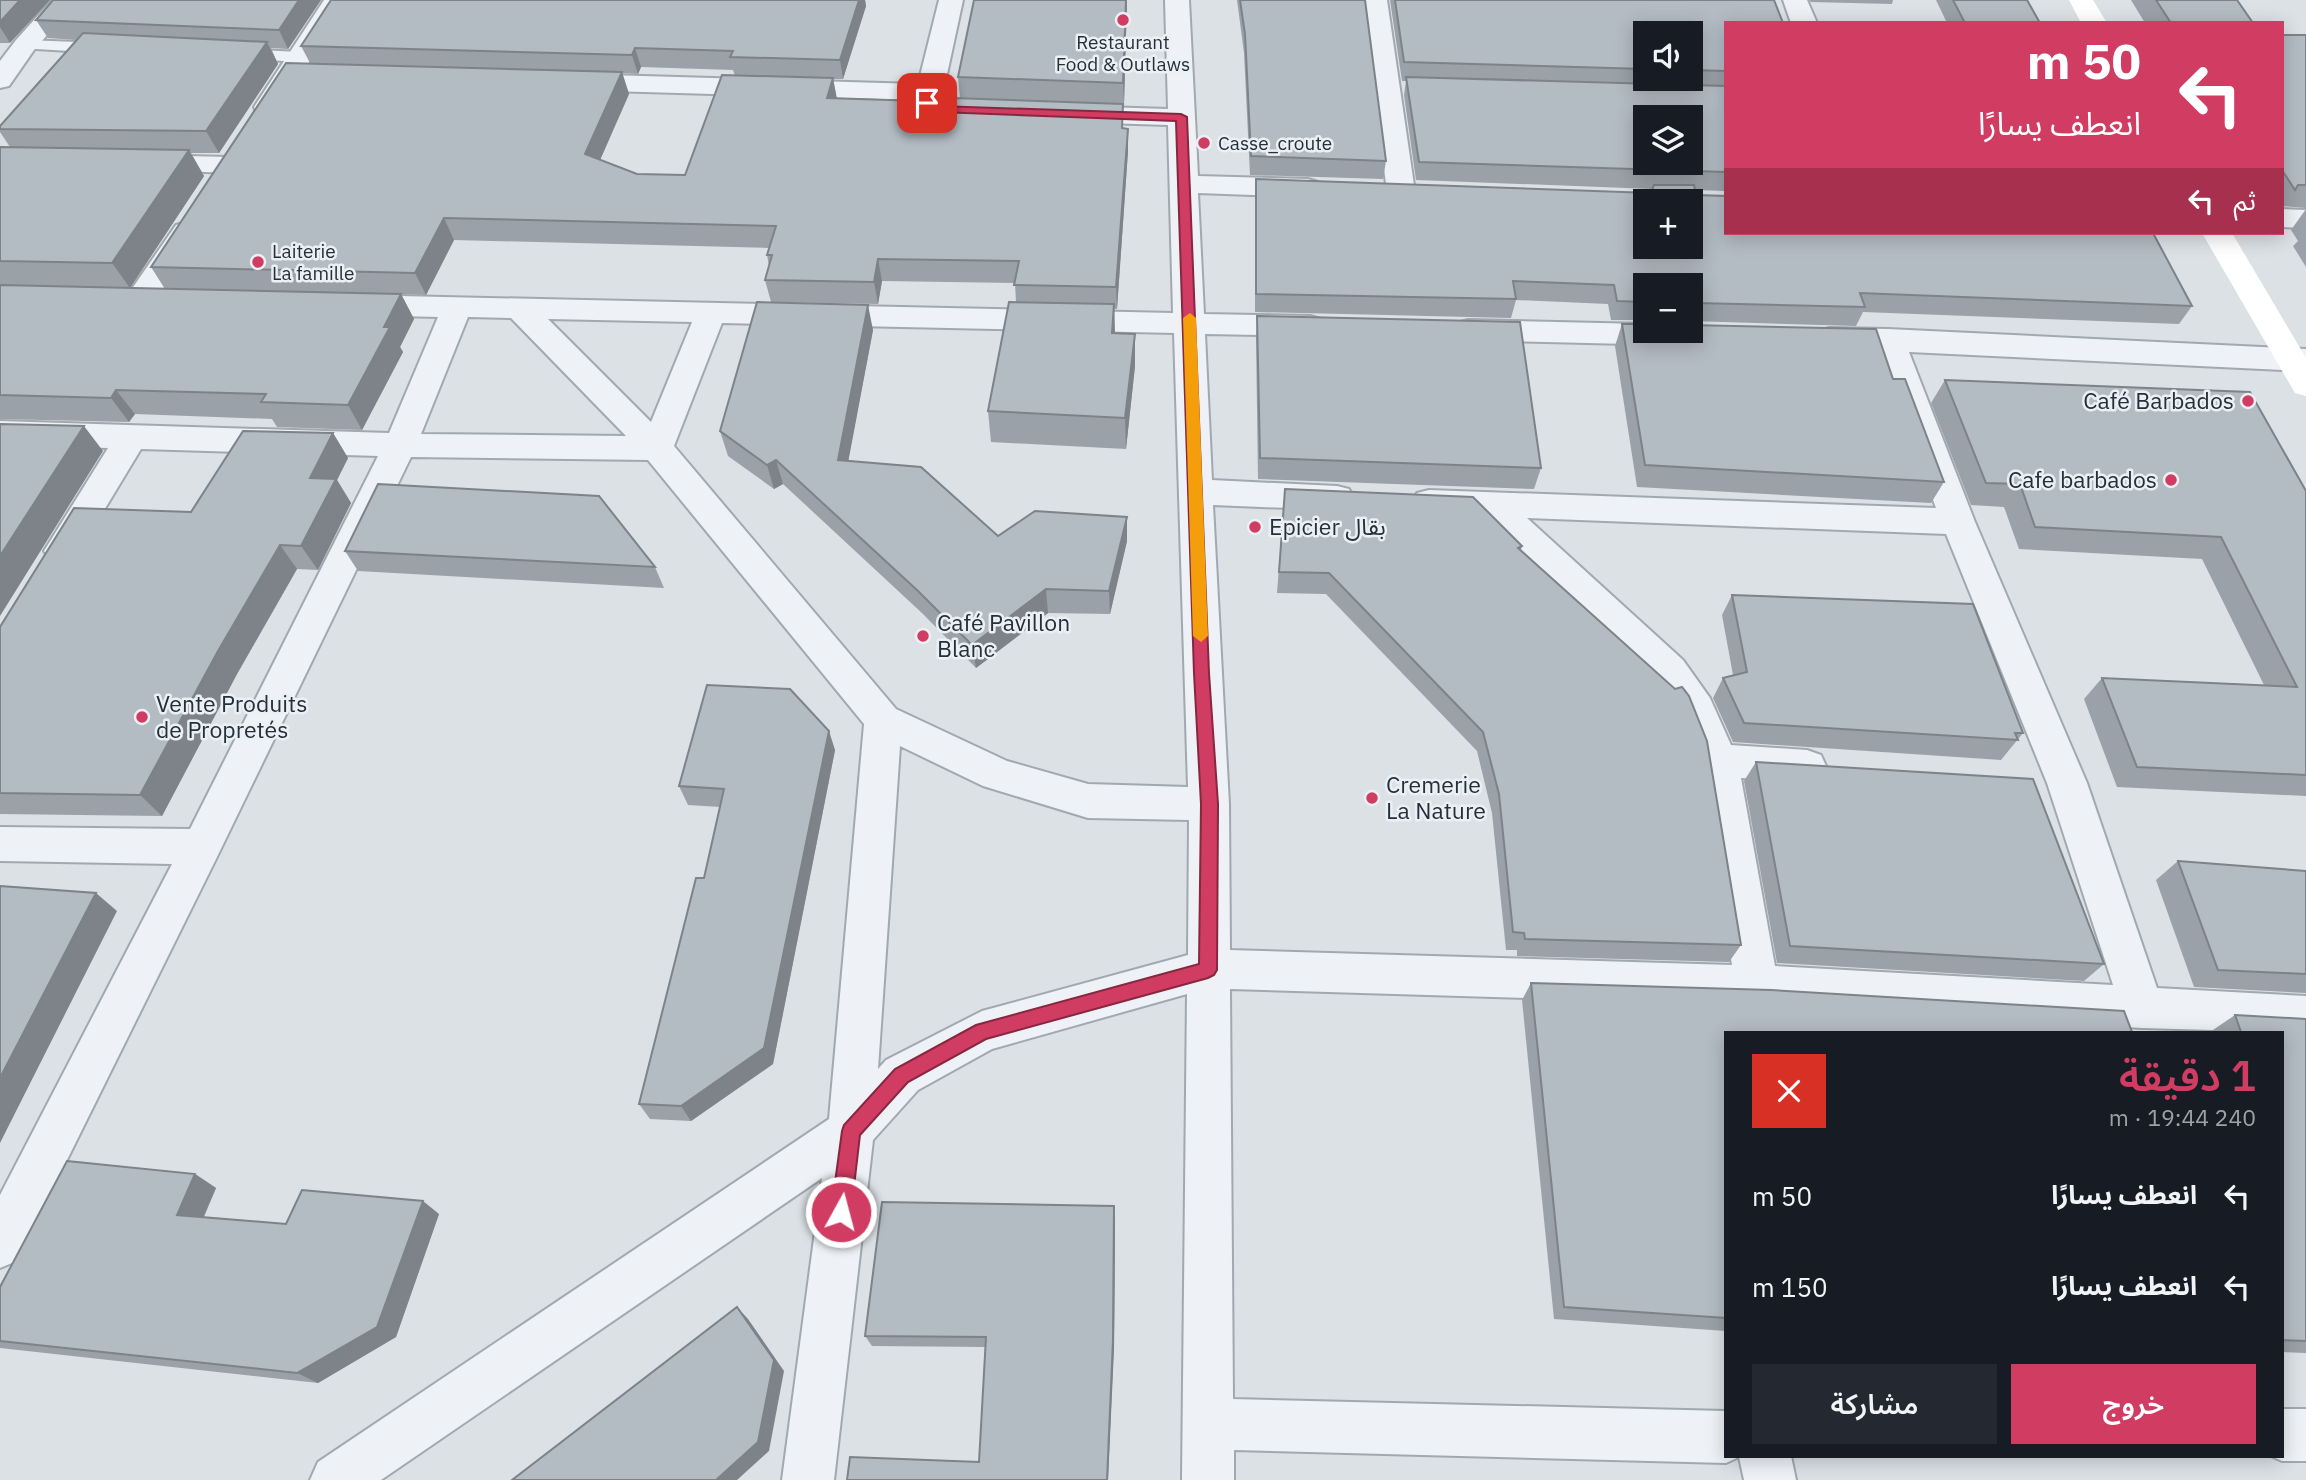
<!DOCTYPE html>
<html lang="ar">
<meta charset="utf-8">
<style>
body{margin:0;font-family:"IBM Plex Sans","Noto Sans Arabic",sans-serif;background:#242831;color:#f1f3f6;direction:rtl;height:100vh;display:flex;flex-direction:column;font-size:26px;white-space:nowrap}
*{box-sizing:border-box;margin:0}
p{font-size:23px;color:#9ea1a6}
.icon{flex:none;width:38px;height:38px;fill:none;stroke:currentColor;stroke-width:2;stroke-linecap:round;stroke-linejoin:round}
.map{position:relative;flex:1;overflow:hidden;direction:ltr}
.details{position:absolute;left:1724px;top:1031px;width:560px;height:427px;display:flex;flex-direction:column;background:#171b24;border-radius:0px;box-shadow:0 4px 18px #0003;direction:rtl}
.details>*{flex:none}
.hud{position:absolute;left:1724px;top:21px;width:560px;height:214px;border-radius:0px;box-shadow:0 4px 18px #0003;direction:rtl;background:#d03c62;color:#fff;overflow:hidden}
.fabs{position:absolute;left:1633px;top:21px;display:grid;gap:14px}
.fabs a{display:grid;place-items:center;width:70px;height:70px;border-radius:0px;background:#171b24;box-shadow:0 4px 18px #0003;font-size:35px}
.pin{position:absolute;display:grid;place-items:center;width:60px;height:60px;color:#fff;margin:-30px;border-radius:14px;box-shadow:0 4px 10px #0006}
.me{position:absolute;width:77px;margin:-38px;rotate:7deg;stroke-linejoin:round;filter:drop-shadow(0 0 5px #0008)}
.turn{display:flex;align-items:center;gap:24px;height:147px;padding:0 28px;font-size:32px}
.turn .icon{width:91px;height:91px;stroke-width:2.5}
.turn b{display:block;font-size:49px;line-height:60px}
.then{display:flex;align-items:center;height:66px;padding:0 28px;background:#0003;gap:14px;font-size:26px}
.round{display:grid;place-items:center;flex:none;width:74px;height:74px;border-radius:0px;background:#242831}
.headline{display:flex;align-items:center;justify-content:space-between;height:119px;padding:0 28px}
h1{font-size:42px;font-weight:600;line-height:52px;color:#d03c62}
.primary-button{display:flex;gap:14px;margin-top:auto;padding:14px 28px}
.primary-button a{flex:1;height:80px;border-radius:0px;background:#d03c62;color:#fff;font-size:28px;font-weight:600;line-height:80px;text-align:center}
.primary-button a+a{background:#242831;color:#f1f3f6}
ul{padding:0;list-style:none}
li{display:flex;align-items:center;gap:21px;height:91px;padding:0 28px}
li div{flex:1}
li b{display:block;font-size:26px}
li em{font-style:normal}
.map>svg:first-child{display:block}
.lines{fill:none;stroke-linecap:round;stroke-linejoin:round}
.lane-casing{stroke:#a1a8b0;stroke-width:4}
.street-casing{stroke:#a1a8b0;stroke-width:4}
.lane{fill:#eef1f5;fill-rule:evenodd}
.street{fill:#eef1f5;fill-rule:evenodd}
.secondary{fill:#fff;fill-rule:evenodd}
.wall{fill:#9aa1a8;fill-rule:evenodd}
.shaded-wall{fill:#7d8388}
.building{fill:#b3bbc3;stroke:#7d8388;stroke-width:2;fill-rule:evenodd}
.route{fill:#d03c62;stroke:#872740;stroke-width:2}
.slow{fill:#f59e0b}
.poi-dot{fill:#d03c62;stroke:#ebf0f4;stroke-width:2.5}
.labels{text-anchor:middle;stroke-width:5;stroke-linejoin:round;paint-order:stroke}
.far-poi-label{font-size:19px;fill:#25303d;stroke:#ebf0f4;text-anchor:start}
.poi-label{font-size:23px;fill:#25303d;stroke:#ebf0f4;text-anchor:start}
</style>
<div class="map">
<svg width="2306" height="1480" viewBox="0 0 2306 1480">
<rect width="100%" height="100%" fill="#dce1e6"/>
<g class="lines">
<g class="lane-casing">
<g id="lane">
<polygon points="25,40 103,43 111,48 103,53 19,48 17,45"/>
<polygon points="241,49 300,52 308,57 300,62 235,58 233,54 235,50"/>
</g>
</g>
<g class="street-casing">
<g id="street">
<polygon points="52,0 78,0 34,50 9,86 0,88 0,61 16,40"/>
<polygon points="324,0 348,0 277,113 267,115 257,113 254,107"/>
<polygon points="939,0 963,0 941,102 948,103 951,109 948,115 938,117 921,114 914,103 914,100 574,90 565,88 561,82 565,76 574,74 918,84"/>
<path d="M 1165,0 L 1189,0 L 1198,176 L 1308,179 L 1318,182 L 1322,188 L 1318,194 L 1308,197 L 1198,193 L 1204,314 L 1310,316 L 1321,319 L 1325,326 L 1321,333 L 1310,336 L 1205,334 L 1212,480 L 1337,486 L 1349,489 L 1354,498 L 1349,507 L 1337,510 L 1213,505 L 1229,804 L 1230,950 L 1732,965 L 1699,760 L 1681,715 L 1657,680 L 1482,516 L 1429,514 L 1417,511 L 1412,502 L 1417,493 L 1429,490 L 1936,508 L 1877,351 L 1818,345 L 1813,338 L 1818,331 L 1829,328 L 1888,329 L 2306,349 L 2306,371 L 1909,352 L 1975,522 L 2087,783 L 2157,988 L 2306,996 L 2306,1036 L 2282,1035 L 2282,1032 L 2142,1028 L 1757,1005 L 1230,989 L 1233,1399 L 1726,1411 L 1726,1456 L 1791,1456 L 1796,1480 L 1744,1480 L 1739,1457 L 1726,1463 L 1234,1450 L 1234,1480 L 1182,1480 L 1187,994 L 992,1049 L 918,1090 L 873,1140 L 834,1480 L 782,1480 L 822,1178 L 381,1480 L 310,1480 L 318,1462 L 829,1119 L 864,724 L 648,460 L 411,457 L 216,859 L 17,1261 L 0,1268 L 0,1195 L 172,864 L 0,861 L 0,827 L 190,829 L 378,456 L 141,449 L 74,560 L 62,564 L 50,560 L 44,551 L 108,448 L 0,445 L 0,421 L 389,433 L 438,317 L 356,315 L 345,312 L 341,305 L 345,298 L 356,295 L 1173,313 L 1168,125 L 1071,122 L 1061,120 L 1057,114 L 1061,108 L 1071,106 L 1168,109 ZM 468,317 L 511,318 L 626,436 L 421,434 ZM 548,319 L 692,322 L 651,422 ZM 722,323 L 1174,333 L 1188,787 L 1088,784 L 1007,761 L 896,709 L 674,446 ZM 1527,518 L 1946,534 L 2047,783 L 2113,985 L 1775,966 L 1741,778 L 1807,782 L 1821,777 L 1826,766 L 1821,755 L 1807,750 L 1731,745 L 1710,698 L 1683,660 ZM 900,746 L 983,786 L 1088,818 L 1189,820 L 1188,955 L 982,1011 L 886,1060 L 878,1069 Z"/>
<polygon points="1363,0 1387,0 1415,192 1411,198 1401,201 1391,198 1387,192"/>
<polygon points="1783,0 1807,0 1817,23 1791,23"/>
<polygon points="144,155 229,157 239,159 243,165 239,171 229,173 134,169 130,163 134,157"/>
<polygon points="2282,209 2306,210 2306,228 2282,227"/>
<polygon points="186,222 196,225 201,231 151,307 140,310 129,307 125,300 129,293 176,225"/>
<polygon points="1468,320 1645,324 1645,331 1683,331 1686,335 1681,342 1670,345 1468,340 1457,337 1453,330 1457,323"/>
<polygon points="2282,1409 2306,1409 2306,1461 2282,1461 2271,1456 2282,1456"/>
</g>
</g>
<use href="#lane" class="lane"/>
<use href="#street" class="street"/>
<g class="secondary">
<polygon points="2069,0 2093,0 2107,23 2081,23"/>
<polygon points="2202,233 2232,233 2306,358 2306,396 2295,393"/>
</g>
</g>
<g class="wall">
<polygon points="0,0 10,43 0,43"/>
<path d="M 53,0 L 321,0 L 288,49 L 271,48 L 278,64 L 219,153 L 191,153 L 204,176 L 130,288 L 165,289 L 151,267 L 310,63 L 301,46 L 331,0 L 865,0 L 866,6 L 843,79 L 833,79 L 837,99 L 952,102 L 960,98 L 958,77 L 974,0 L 1127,0 L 1124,104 L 1059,102 L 1123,129 L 1128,151 L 1117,309 L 1114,309 L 1115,333 L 1135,366 L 1126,449 L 991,442 L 988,411 L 1016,302 L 1015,283 L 882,281 L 878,304 L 771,302 L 765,280 L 769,266 L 767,255 L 769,248 L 454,240 L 426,295 L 401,294 L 414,319 L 400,347 L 403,352 L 362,430 L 277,427 L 272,419 L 135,414 L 129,422 L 0,419 L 0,147 L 10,147 L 0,132 L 0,126 L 76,40 L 48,38 L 36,20 ZM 641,67 L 733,70 L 735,76 L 685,175 L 637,174 L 600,160 L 629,94 L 622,73 L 638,74 Z"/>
<polygon points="1237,0 1365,0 1386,161 1383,179 1250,175 1244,53"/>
<path d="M 1390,0 L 1775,0 L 1726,23 L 1726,191 L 1695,190 L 1696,195 L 2192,306 L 2179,324 L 1863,312 L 1856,326 L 1690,321 L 1690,285 L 1645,285 L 1645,320 L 1611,320 L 1608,304 L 1516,300 L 1511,318 L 1255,312 L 1255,198 L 1256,179 L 1651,193 L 1652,189 L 1416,180 L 1404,95 L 1406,81 L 1402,81 ZM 1645,33 L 1690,33 L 1690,79 L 1645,79 Z"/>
<polygon points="1809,0 1893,0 1892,4 1811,2"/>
<polygon points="1936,0 2027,0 2040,23 1947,23"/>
<polygon points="2131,0 2237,0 2253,23 2145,23"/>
<polygon points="2282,35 2306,35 2306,208 2283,206 2282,208"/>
<polygon points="2306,209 2306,267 2293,246 2298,241 2291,230"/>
<polygon points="1257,316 1541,468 1534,489 1258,479 1256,338"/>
<polygon points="1622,324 1893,379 1944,482 1931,503 1637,487 1615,346"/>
<polygon points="873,330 848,461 998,536 1127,517 1127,541 1110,614 1048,613 976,668 923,614 783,484 774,489 728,456 720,431"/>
<polygon points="1945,380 2306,491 2306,796 2117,787 2084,699 2102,678 2264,685 2202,559 2019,549 2004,507 1971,505 1931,403"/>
<polygon points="333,433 348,458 337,480 351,503 318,570 297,569 237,674 162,816 0,814 0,627 191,512"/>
<polygon points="1285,489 1522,546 1521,550 1741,945 1729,962 1517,956 1517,950 1506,950 1492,813 1477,751 1326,594 1277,593"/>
<polygon points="345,551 655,567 664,588 358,571"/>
<polygon points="1732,595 2023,733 2001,760 1733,742 1713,698 1723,678 1733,675 1722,615"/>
<polygon points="835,750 773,1064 691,1121 650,1119 639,1104 704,878 720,807 688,805 679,786"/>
<polygon points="1756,762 2104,964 2084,981 1777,963 1744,781"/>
<polygon points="2178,861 2306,871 2306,993 2194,987 2156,880"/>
<polygon points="1531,983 1726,1032 1726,1331 1554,1319 1522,1000"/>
<polygon points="2235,1015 2306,1019 2306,1353 2282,1352 2282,1032 2210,1032"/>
<polygon points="195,1174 216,1188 204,1217 286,1224 439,1214 396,1337 318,1383 0,1348 0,1287"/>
<polygon points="1115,1219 1114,1350 979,1462 985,1347 872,1346 865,1336"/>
</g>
<g class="shaded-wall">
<polygon points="20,0 50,0 10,43 0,27 0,22"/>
<polygon points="299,0 321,0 288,49 279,30"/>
<polygon points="859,0 865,0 866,6 843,79 840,60"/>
<polygon points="1126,0 1127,0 1124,104 1123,83"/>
<polygon points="267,42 278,64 219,153 206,131"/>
<polygon points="635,48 641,67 638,74 632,55"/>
<polygon points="622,72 629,94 593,176 585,154"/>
<polygon points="833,78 837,100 827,98"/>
<polygon points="1128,129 1128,151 1117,309 1116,287"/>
<polygon points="189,150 204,176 130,288 112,263"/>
<polygon points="444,218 454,240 426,295 415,273"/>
<polygon points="878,259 882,281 878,304 874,282"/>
<polygon points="401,294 414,319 400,347 403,352 362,430 348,405 384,327"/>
<polygon points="1114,304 1115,335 1112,333"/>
<polygon points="868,305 873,330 844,484 838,460"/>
<polygon points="1135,334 1135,366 1126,449 1125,418"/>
<polygon points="116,390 135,414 129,422 111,398"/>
<polygon points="84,426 103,451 0,616 0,556"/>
<polygon points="333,433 348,458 337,480 351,503 318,570 301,546 310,478"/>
<polygon points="776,460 783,484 774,489 767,465"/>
<polygon points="1127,517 1127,541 1110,614 1109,591"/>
<polygon points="280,545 297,569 237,674 162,816 140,795 218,651"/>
<polygon points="1046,589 1048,613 976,668 972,645"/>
<polygon points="829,731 835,750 773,1064 691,1121 681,1106"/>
<polygon points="96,893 117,911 0,1143 0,1078"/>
<polygon points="195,1174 216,1188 199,1227 177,1215"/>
<polygon points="423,1201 439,1214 396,1337 318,1383 297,1373"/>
<polygon points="1114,1206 1115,1219 1114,1350 1108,1480 1107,1480"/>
<polygon points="737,1307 748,1319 784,1371 769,1451 737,1480 716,1480"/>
</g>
<g class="building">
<polygon points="0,0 20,0 0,22"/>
<polygon points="53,0 299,0 279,30 36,20"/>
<polygon points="331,0 859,0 840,60 730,57 733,51 635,48 632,55 301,46"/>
<polygon points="974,0 1126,0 1123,83 958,77"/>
<polygon points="1240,0 1365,0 1386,161 1251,156 1245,34"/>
<polygon points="1395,0 1774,0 1783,23 1726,23 1726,71 1690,70 1690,33 1645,33 1645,69 1404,62"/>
<polygon points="1953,0 2027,0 2040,23 1965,23"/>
<polygon points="2156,0 2237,0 2253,23 2171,23"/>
<polygon points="83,33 267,42 206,131 0,129 0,126"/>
<polygon points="2282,35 2306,35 2306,185 2298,185 2295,190 2282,170"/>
<polygon points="286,63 622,72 585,154 637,174 685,175 722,75 833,78 827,98 952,102 953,98 1123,104 1122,128 1128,129 1116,287 1014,285 1019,261 878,259 874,282 765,280 772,255 767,255 776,226 444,218 415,273 151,267"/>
<path d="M 1406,77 L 1726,86 L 1726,172 L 1419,162 ZM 1645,117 L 1690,117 L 1690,163 L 1645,163 Z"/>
<polygon points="0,147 189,150 112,263 0,261"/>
<path d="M 1256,179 L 1651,193 L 1654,185 L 1694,185 L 1696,195 L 1726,196 L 1726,233 L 2153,233 L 2192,306 L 1860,293 L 1865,307 L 1697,303 L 1694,310 L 1690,310 L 1690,285 L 1645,285 L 1645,302 L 1617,301 L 1614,285 L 1513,281 L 1516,299 L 1256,294 ZM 1645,201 L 1690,201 L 1690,247 L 1645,247 Z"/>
<polygon points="0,285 401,294 384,327 390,327 348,405 261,402 266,394 116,390 111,398 0,395"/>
<polygon points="757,302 868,305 838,460 921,467 998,536 1035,511 1127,517 1109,591 1046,589 972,645 918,591 776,460 767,465 720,431"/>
<polygon points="1009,302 1114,304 1112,333 1135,334 1125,418 988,411"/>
<polygon points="1257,316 1520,322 1541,468 1260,458"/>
<polygon points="1622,324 1645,324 1645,331 1690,331 1690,325 1876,329 1893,379 1905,379 1944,482 1645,465"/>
<polygon points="1945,380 2250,392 2306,491 2306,775 2137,767 2102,678 2297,687 2221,537 2035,527 2020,484 1986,483"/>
<polygon points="0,424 84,426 0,556"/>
<polygon points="243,431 333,433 310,478 336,479 301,546 280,545 218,651 140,795 0,793 0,627 74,508 191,512"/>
<polygon points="378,484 599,496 655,567 345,551"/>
<polygon points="1285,489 1473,497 1522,546 1518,548 1675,689 1682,687 1689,696 1707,741 1741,945 1525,939 1524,933 1513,932 1499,794 1483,732 1329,573 1279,572"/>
<polygon points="1732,595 1973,604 2023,733 2015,733 2018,740 1744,723 1723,678 1747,672"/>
<polygon points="707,685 790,689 829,731 764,1048 681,1106 639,1104 696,878 704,878 724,789 679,786"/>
<polygon points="1756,762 2033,779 2104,964 1790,946"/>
<polygon points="2178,861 2306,871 2306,974 2218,970"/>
<polygon points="0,886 96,893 0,1078"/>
<polygon points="1531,983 1771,990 2124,1011 2132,1032 1726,1032 1726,1318 1564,1307"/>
<polygon points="2235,1015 2306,1019 2306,1341 2282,1340 2282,1032 2241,1032"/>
<polygon points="67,1161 195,1174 177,1215 286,1224 302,1190 423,1201 377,1327 297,1373 0,1341 0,1287"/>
<polygon points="882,1202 1114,1206 1113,1340 1107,1480 847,1480 850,1457 979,1462 986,1337 865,1336"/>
<polygon points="737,1307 774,1360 758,1442 716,1480 512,1480"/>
</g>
<polygon class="route" points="927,99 938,106 1181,114 1187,117 1209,673 1218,804 1217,970 1214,975 1208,978 986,1039 908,1082 860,1135 851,1212 848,1218 841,1221 834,1218 831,1212 842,1131 844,1125 895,1069 976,1025 1199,964 1201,804 1194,673 1176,121 938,112 927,110 921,103"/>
<polygon class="slow" points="1190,313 1196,318 1208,636 1201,642 1193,636 1183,318"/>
<g class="poi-dot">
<circle cx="1123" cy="20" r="7"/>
<circle cx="1204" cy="143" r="7"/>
<circle cx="258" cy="262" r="7"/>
<circle cx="2248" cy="401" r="7"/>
<circle cx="2171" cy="480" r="7"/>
<circle cx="1255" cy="527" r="7"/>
<circle cx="923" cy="636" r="7"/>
<circle cx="142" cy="717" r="7"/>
<circle cx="1372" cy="798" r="7"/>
</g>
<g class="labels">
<g class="far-poi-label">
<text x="1123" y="49" text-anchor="middle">Restaurant<tspan x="1123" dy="22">Food &amp; Outlaws</tspan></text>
<text x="1218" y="150">Casse_croute</text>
<text x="272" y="258">Laiterie<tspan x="272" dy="22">La famille</tspan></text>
</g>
<g class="poi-label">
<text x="2234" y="409" text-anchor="end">Café Barbados</text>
<text x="2157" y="488" text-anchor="end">Cafe barbados</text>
<text x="1269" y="535">Epicier بقال</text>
<text x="937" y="631">Café Pavillon<tspan x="937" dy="26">Blanc</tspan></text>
<text x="156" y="712">Vente Produits<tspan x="156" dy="26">de Propretés</tspan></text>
<text x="1386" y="793">Cremerie<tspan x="1386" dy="26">La Nature</tspan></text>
</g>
</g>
</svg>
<div class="fabs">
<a><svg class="icon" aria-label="sound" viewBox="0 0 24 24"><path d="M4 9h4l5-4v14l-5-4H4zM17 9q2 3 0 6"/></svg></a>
<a><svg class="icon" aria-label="layers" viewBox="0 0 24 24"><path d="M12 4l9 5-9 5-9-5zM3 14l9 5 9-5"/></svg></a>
<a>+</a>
<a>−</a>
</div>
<div class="pin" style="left:927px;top:103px;background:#d93025"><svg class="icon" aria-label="arrive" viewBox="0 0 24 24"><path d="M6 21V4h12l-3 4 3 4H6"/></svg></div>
<svg class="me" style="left:841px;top:1212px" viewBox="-20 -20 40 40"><circle r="17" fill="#d03c62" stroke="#fff" stroke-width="3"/><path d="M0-11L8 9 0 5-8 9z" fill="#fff"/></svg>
<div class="hud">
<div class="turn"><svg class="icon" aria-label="left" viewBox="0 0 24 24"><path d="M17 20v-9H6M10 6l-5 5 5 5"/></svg><div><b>50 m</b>انعطف يسارًا</div></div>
<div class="then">ثم<svg class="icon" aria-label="left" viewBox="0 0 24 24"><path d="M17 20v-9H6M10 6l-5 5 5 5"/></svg></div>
</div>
<section class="details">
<div class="headline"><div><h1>1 دقيقة</h1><p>240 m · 19:44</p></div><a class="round" style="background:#d93025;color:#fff"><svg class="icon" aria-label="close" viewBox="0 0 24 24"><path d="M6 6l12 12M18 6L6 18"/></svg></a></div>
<ul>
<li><svg class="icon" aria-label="left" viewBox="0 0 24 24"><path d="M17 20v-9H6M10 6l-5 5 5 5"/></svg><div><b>انعطف يسارًا</b></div><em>50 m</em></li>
<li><svg class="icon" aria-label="left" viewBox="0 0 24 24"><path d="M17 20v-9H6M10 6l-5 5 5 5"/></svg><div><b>انعطف يسارًا</b></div><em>150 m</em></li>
</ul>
<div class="primary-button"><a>خروج</a><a>مشاركة</a></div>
</section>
</div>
